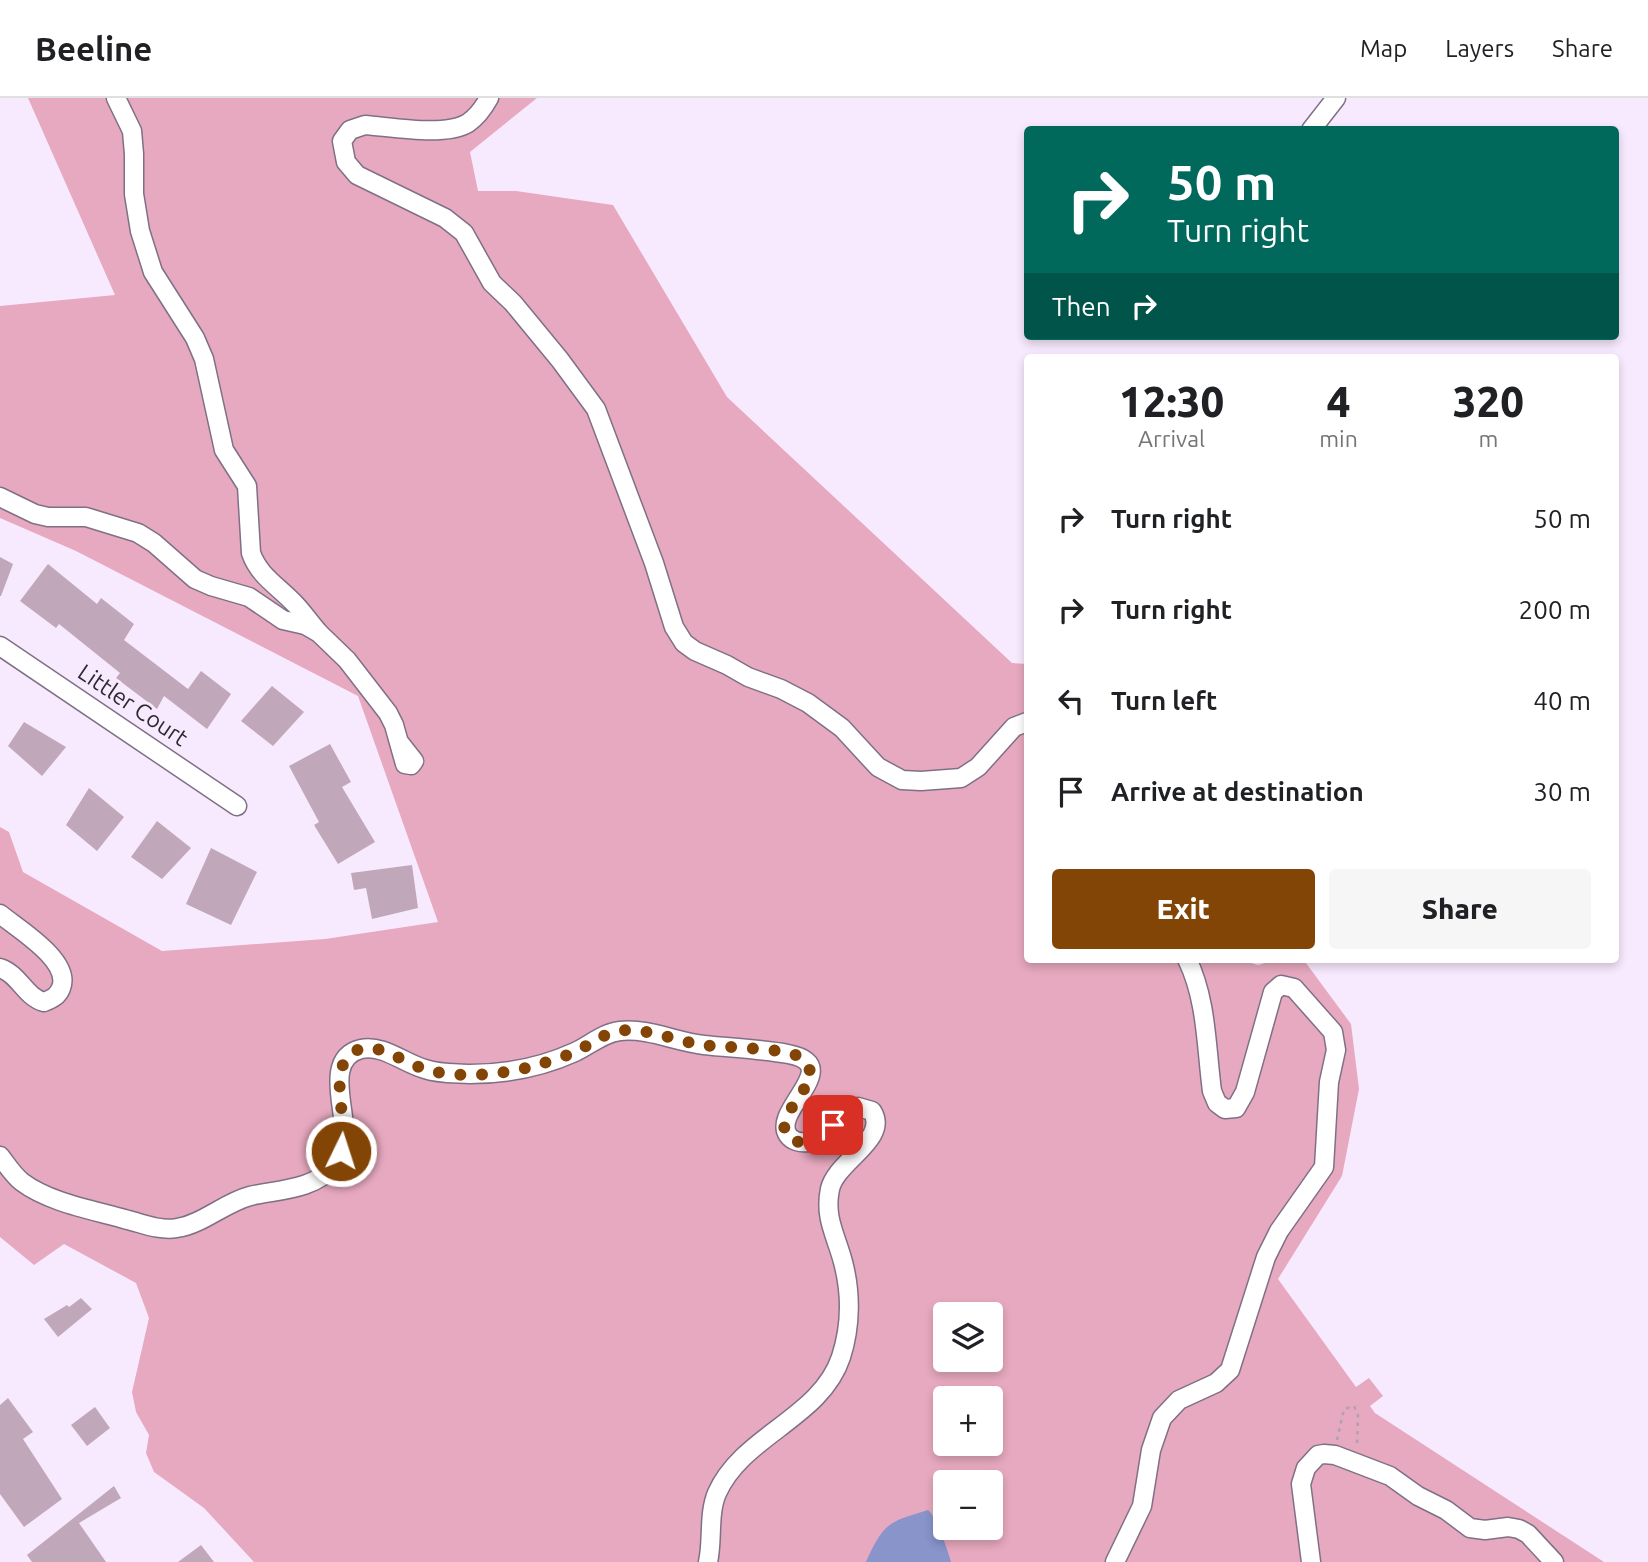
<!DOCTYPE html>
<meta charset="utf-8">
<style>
body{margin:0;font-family:Ubuntu,sans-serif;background:#f6f6f6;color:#202124;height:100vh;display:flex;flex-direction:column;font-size:26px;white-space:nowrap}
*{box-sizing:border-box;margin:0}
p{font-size:23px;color:#757577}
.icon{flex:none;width:38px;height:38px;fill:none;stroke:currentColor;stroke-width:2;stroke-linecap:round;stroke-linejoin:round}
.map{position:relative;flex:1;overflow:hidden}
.drawer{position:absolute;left:1024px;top:256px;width:595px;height:609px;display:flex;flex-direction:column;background:#fff;border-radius:7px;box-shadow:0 4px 10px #0003}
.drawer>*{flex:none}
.top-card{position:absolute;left:1024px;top:28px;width:595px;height:214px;border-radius:7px;box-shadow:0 4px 10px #0003;background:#00695c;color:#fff;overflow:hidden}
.tools{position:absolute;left:933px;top:1204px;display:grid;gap:14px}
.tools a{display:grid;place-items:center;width:70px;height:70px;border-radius:7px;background:#fff;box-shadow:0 4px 10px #0003;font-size:35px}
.pin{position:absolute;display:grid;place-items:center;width:60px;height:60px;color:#fff;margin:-30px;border-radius:14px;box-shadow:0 4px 10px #0006}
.me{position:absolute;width:77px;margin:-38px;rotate:4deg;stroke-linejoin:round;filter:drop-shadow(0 0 5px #0008)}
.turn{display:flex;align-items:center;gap:24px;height:147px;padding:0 28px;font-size:32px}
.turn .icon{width:91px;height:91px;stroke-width:2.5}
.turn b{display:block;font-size:49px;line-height:60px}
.then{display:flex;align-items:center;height:66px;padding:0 28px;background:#0003;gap:14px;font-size:26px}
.eta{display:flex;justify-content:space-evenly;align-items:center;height:119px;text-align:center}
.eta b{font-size:42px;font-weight:800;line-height:49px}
.primary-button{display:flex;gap:14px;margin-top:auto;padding:14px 28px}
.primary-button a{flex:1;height:80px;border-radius:7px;background:#834506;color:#fff;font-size:28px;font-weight:800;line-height:80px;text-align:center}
.primary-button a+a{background:#f6f6f6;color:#202124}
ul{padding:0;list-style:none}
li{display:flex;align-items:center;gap:21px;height:91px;padding:0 28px}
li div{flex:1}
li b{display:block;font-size:26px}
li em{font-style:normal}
header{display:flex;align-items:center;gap:42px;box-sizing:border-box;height:98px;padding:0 35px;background:#fff;border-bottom:2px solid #e0e0e0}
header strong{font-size:33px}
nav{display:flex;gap:38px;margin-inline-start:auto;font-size:24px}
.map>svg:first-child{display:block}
.green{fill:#e7a9bf;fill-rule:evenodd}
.water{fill:#8894ca}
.building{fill:#c0a7b9}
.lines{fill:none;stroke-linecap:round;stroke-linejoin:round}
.minor-casing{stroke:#7f7086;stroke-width:21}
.path{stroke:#ada2b2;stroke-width:2.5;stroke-dasharray:3.5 5;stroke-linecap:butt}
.minor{stroke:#fff;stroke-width:18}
.route{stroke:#834506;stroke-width:12;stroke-dasharray:0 21.6}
.labels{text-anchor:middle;stroke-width:6;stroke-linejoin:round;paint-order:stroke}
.street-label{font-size:23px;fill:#2e2831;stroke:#f8eafe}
</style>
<header>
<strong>Beeline</strong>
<nav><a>Map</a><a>Layers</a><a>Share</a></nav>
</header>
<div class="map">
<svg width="1648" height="1464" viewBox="0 0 1648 1464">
<rect width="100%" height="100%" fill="#f8eafe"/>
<path class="green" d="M 28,0 L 537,0 L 470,54 L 478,93 L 516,93 L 613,107 L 727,299 L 1012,565 L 1027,566 L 1027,861 L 1238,861 L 1258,867 L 1278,861 L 1303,861 L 1351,926 L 1359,991 L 1342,1078 L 1278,1181 L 1356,1289 L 1369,1280 L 1383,1298 L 1370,1308 L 1375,1315 L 1604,1464 L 254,1464 L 204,1410 L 154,1374 L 146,1355 L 149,1337 L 136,1314 L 132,1294 L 149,1220 L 136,1185 L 64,1146 L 34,1167 L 0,1139 L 0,729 L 9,734 L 23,774 L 162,853 L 325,841 L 438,824 L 358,598 L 76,453 L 0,420 L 0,208 L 115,197 ZM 945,1216 L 990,1216 L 990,1262 L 945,1262 ZM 945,1300 L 990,1300 L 990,1346 L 945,1346 ZM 945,1384 L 990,1384 L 990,1430 L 945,1430 Z"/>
<path class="water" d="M 928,1412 C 936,1418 948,1453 951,1464 L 866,1464 C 884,1424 889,1424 928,1412 Z"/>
<g class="building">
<polygon points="0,459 13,466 1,498 0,498"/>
<polygon points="48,466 97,506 101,500 134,526 124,542 188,591 201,573 231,596 207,631 164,598 157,611 116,580 120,575 59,526 56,530 20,503"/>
<polygon points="272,588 304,614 273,648 241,623"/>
<polygon points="24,624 66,649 42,678 8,648"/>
<polygon points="330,646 351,684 342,689 375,744 338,766 314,727 319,724 289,668"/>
<polygon points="89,690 124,719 97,753 66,727"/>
<polygon points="157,723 191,750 162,781 131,759"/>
<polygon points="211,750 257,774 231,827 186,806"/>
<polygon points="412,767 418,810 372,821 366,790 354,792 351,775"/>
<polygon points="81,1200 92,1211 58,1239 44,1221 67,1207 69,1209"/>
<polygon points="8,1300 33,1334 23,1341 62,1401 24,1429 0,1396 0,1307"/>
<polygon points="95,1309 110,1330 87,1348 71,1327"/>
<polygon points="114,1388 121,1400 79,1425 106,1464 32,1464 27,1457"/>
<polygon points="201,1447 214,1464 178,1464"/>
</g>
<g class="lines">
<g class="minor-casing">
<g id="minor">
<path d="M 116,0 L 132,33 L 134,56 L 134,96 L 140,133 L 153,174 L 195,240 L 204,261 L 224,352 L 247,388 L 251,455 C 259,478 278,488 294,505 C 303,514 310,525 319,535"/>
<path d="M 489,0 C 484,9 477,19 468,25 C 445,39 392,29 365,27 L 350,32 L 342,43 L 346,64 L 357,77 L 445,120 L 464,135 L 492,185 L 513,205 L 560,262 L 596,311 L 654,465 L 674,529 L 684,545 L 695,553 L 727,567 L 748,579 L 781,591 L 808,605 L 842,630 L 878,669 L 902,682 L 921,683 L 961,680 L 978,669 L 1014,629 L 1027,624"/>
<polyline points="1311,32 1336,0"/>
<polyline points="0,399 35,416 48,419 86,419 138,435 154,445 195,481 211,488 249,499 283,522 305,527 319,535 347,562 388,615 394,627 405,666 411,667 414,663 399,644"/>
<polyline points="0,548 237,708"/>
<path d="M 0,816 C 18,831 72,863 61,890 C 58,898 52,901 44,904 C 25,899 19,876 0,870"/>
<path d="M 0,1058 C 7,1067 13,1077 22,1084 C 50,1105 94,1112 128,1122 C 144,1126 160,1133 177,1130 C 203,1126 224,1105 250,1098 C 276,1092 315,1092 333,1068 C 339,1058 344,1048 344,1036 C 346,1011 324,960 361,951 C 383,946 405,966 425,971 C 439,976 455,975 470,976 C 506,976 542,969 575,954 C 590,947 603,935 620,933 C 649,930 676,944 704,947 C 732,950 760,951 788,956 C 847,967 771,1012 788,1037 C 792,1043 800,1045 808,1044 C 828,1040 840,1016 858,1009 L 872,1013 C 890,1041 836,1063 830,1091 C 824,1120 836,1137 843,1164 C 851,1194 851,1228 841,1259 C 821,1320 743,1337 717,1395 C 708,1416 713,1442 708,1464"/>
<path d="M 1115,1464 L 1142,1408 L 1151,1352 L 1162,1320 L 1179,1302 L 1216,1285 L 1230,1272 L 1266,1159 L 1279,1133 L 1324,1069 L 1329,984 L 1336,952 L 1333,934 L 1294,890 L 1281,887 L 1273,894 L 1245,994 L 1236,1010 L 1225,1011 L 1217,1005 L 1212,993 C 1206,948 1207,902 1187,861"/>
<polyline points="1311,1464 1301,1386 1306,1370 1318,1357 1324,1356 1335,1357 1390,1378 1418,1398 1446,1412 1470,1430 1485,1432 1508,1429 1519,1431 1528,1436 1554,1464"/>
</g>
</g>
<polyline class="path" points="1337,1342 1344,1311 1354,1308 1358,1317 1357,1348"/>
<use href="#minor" class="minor"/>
</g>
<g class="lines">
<path class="route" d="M 341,1053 C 350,1025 327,975 351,956 C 373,938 402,965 425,971 C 456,981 499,977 530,969 C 545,965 561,960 575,954 C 590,947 602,936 618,933 C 646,929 675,943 702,947 C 724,950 785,949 802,960 C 808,964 810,972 811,979 C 806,994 762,1036 799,1044 C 813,1046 824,1036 833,1027"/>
</g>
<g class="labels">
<g class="street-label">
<text transform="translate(133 607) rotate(34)" y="8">Littler Court</text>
</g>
</g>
</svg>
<div class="tools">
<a><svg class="icon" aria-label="layers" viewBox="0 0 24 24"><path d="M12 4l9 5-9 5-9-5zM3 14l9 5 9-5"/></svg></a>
<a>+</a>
<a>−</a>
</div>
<div class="pin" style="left:833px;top:1027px;background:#d93025"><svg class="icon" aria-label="arrive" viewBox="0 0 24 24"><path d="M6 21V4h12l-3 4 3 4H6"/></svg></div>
<svg class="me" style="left:341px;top:1053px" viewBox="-20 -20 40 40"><circle r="17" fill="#834506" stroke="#fff" stroke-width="3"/><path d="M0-11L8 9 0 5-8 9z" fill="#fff"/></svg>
<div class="top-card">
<div class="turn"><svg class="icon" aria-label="right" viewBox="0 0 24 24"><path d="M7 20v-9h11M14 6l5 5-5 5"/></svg><div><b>50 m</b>Turn right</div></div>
<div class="then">Then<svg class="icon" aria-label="right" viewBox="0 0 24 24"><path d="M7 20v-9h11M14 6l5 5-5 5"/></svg></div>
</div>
<section class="drawer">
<div class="eta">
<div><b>12:30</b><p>Arrival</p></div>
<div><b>4</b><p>min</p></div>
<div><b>320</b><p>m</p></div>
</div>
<ul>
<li><svg class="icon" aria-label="right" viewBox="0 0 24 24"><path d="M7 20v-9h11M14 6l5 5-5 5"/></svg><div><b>Turn right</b></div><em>50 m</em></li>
<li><svg class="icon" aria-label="right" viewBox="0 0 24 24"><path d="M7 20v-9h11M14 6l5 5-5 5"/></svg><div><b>Turn right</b></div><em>200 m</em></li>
<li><svg class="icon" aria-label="left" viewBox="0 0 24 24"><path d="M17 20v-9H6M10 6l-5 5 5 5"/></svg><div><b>Turn left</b></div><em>40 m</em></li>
<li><svg class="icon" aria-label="arrive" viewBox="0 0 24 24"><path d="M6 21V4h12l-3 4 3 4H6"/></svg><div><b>Arrive at destination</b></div><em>30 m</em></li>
</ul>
<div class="primary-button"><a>Exit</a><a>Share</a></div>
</section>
</div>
